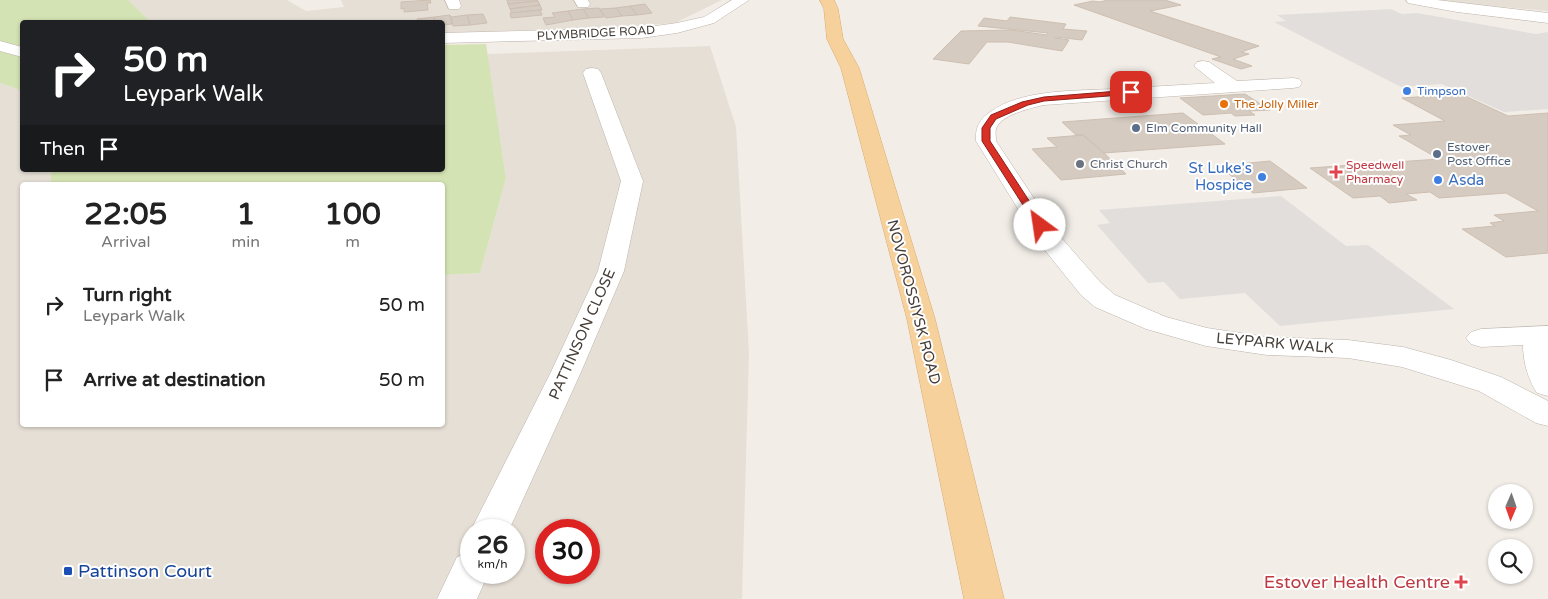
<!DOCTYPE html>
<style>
body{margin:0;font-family:"Varela Round",sans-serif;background:#f2f2f2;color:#222;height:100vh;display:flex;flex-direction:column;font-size:19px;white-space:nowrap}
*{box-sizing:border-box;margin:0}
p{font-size:16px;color:#767676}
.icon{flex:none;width:28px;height:28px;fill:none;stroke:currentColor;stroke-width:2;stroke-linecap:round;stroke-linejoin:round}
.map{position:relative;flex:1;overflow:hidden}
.sheet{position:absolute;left:20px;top:182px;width:425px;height:245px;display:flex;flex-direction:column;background:#fff;border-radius:5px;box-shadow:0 1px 4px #0004}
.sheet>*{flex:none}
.hud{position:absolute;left:20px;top:20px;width:425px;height:152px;border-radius:5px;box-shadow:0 1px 4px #0004;background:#202124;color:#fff;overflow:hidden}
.needle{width:32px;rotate:182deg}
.controls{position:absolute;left:1488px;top:484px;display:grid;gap:10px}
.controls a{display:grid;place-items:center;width:45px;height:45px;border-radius:50%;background:#fff;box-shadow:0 1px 4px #0004;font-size:25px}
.speed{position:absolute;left:460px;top:519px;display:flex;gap:10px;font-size:25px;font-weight:700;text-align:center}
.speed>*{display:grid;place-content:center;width:65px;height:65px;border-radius:50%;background:#fff;box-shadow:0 1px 4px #0004;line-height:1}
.speed small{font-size:12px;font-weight:400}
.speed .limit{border:8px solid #d22;background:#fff;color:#111}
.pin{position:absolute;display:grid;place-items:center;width:42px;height:42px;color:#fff;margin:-21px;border-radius:10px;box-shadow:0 2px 8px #0006}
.me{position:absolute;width:55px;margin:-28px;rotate:329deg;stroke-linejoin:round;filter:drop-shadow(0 0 4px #0008)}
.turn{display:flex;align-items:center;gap:18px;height:105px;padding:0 20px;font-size:22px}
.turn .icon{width:65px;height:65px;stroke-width:2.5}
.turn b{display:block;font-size:35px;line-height:42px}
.then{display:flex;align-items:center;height:48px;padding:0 20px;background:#0003;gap:10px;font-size:19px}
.eta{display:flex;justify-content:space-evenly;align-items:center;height:85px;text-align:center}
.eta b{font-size:30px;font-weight:700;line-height:35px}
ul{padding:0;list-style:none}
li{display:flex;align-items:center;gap:15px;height:75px;padding:0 20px}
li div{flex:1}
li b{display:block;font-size:19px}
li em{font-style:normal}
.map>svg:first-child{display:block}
.residential{fill:#e6dfd6;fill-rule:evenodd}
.green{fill:#d4e3b3}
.parking{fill:#e1dedc}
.building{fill:#d6cbc1;stroke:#cdbfb1}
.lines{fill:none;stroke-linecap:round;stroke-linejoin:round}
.minor-casing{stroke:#bdb4ab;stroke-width:1}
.major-casing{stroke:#daab6d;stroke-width:1}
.minor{fill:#fff;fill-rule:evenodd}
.major{fill:#f6d19c;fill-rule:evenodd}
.route{fill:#d93025;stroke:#8d1f18}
.shop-dot{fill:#3f7fe0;stroke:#fff;stroke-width:2}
.food-dot{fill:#e8710a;stroke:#fff;stroke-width:2}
.service-dot{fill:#5c6f8a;stroke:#fff;stroke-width:2}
.worship-dot{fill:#6b7280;stroke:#fff;stroke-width:2}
.health-dot{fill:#e0444e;stroke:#fff;stroke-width:2}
.transit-dot{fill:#1a4fb4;stroke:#fff;stroke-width:2}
.labels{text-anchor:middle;stroke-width:4;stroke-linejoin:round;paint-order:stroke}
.far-street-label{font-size:12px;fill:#453d37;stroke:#fff}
.far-shop-label{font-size:12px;fill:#366cbe;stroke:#fff;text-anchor:start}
.far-food-label{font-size:12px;fill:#c56008;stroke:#fff;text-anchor:start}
.far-service-label{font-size:12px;fill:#4e5e75;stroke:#fff;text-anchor:start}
.far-worship-label{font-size:12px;fill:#5b616d;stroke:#fff;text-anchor:start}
.far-health-label{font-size:12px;fill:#be3a42;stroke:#fff;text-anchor:start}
.shop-label{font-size:15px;fill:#366cbe;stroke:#fff;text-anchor:end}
.street-label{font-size:15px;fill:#453d37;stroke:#fff}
.near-transit-label{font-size:18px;fill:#164399;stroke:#fff;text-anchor:start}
.near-health-label{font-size:18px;fill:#be3a42;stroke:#fff;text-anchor:end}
</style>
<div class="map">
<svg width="1548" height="599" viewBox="0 0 1548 599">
<rect width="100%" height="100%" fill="#f2ede7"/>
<g class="residential">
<polygon points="128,0 287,0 306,11 344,7 341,0 722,0 675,23 578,30 443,35 442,22 151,22"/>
<polygon points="1426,0 1548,0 1548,11"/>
<path d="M 710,46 L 736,127 L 749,353 L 742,599 L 0,599 L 0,83 L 18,89 L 22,94 L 22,170 L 51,170 L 51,185 L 22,185 L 22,425 L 442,425 L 443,275 L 480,273 L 506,178 L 487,54 ZM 471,530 L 514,530 L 514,572 L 471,572 ZM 546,530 L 589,530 L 589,572 L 546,572 Z"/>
</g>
<g class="green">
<polygon points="0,0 128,0 151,22 22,22 22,94 18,89 0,83"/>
<polygon points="486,44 506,178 480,273 443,275 442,185 51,185 51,170 442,170 443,45"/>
</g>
<g class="parking">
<polygon points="1391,9 1402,14 1417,13 1536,34 1548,32 1548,109 1504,112 1442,84 1401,87 1274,22 1286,21 1277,15"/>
<polygon points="1281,196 1346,246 1368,245 1454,309 1280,326 1245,293 1180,299 1164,282 1148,283 1097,225 1110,223 1099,210"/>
</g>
<g class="building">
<polygon points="430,0 431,3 427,3 428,10 404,12 404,8 401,9 401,2"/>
<polygon points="507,0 537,0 538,1 508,4"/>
<polygon points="1109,0 1165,0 1181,5 1150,11 1259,46 1241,52 1249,54 1233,59 1252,66 1241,69 1212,59 1221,57 1074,5 1093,1 1099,2"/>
<polygon points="538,1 540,5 510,9 508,4"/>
<polygon points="645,4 652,13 637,15 630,6"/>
<polygon points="540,5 542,10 512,13 510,9"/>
<polygon points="630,6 637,15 622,16 616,8"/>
<polygon points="599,8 604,17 589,18 583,9"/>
<polygon points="616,8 622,16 606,18 600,9"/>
<polygon points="583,9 589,18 573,20 568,11"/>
<polygon points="540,10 542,15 511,18 510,13"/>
<polygon points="568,11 573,20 546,25 543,18 555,17 552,13"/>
<polygon points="483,14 487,23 470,25 467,15"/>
<polygon points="450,15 452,24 442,25 442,22 435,22 434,17"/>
<polygon points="467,15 470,25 453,26 451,17"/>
<polygon points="434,17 435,22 418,22 417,19"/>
<polygon points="1010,17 1066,24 1063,29 1087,31 1082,40 1056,37 1055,38 1069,40 1062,51 1008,42 987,42 969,64 933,59 961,31 1011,30 1047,35 1048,33 978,26 984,18 1007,21"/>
<polygon points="1245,94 1270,110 1249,111 1255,115 1235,116 1231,113 1203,115 1180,98"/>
<polygon points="1461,94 1508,116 1548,113 1548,253 1506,257 1462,229 1495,226 1490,223 1504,221 1494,215 1538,211 1506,193 1439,198 1430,192 1406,194 1417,200 1389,203 1380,196 1353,198 1310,168 1439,159 1399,136 1411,135 1393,125 1445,121 1402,98"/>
<polygon points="1183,113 1225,144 1104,153 1083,135 1076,135 1062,122"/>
<polygon points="1083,135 1104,153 1126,174 1061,180 1032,149 1057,147 1047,138"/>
<polygon points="1270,161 1307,188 1253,193 1219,166"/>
</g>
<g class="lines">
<g class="minor-casing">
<g id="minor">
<polygon points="445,0 459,0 461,6 459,9 449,9"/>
<polygon points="574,0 588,0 590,4 588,7 578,7"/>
<polygon points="732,0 749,0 714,23 677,33 641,38 442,43 442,33 641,28 677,23 704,17"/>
<polygon points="1406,0 1437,0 1548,13 1548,23 1457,12 1413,4 1408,3"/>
<polygon points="0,41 22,47 22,57 0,51"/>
<path d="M 1203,61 L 1209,62 L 1237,81 L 1293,78 L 1299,79 L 1302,83 L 1299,87 L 1293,88 L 1044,105 C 1031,108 1000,115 996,129 C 995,133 996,137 996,141 L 1057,233 L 1101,283 L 1115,295 L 1166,317 L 1207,328 L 1267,337 L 1348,340 L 1403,347 L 1451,360 L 1501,377 L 1548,401 L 1548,426 L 1536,423 L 1479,391 L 1402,367 L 1348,358 L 1267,355 L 1206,346 L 1146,329 L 1095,307 L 1081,295 L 1039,243 L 976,141 C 975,129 979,119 990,112 C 1022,89 1075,91 1112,89 C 1147,87 1181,85 1215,83 L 1194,66 L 1197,62 Z"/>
<polygon points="592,68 598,69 601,73 643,181 624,271 581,372 509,530 471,530 551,372 598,271 621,181 583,73 586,69"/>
<path d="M 1548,326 L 1548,396 L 1537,393 C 1528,379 1523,362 1523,345 L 1481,347 L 1471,344 L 1466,338 L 1471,332 L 1481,329 Z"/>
<polygon points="471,553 471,572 489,572 477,599 437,599 457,557"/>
</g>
</g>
<g class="major-casing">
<polygon id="major" points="820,0 834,0 838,9 843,39 859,68 935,319 1004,599 964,599 907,319 841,68 827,39 824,9"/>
</g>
<use href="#minor" class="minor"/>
<use href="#major" class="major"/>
</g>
<polygon class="route" points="1131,90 1135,92 1134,94 1044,101 1028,105 996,119 990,128 990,141 1045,225 1044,227 1037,227 982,141 982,128 991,115 1022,102 1044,97"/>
<g class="shop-dot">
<circle cx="1407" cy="91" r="5"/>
<circle cx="1262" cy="177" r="5"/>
<circle cx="1438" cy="180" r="5"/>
</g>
<circle class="food-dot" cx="1224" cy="104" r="5"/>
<g class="service-dot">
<circle cx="1136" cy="128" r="5"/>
<circle cx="1437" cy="154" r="5"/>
</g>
<circle class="worship-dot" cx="1080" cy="164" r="5"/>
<g class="health-dot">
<path d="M1333.5 164.5h5v5h5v5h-5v5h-5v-5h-5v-5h5z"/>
<path d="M1458.5 574.5h5v5h5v5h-5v5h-5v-5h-5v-5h5z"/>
</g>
<rect class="transit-dot" x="63" y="566" width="10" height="10" rx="2.5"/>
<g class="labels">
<g class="far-street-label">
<text transform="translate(596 33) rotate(-3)" y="4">PLYMBRIDGE ROAD</text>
</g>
<g class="far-shop-label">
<text x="1417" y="95">Timpson</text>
</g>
<g class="far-food-label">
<text x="1234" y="108">The Jolly Miller</text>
</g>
<g class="far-service-label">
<text x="1146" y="132">Elm Community Hall</text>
<text x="1447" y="151">Estover<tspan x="1447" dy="14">Post Office</tspan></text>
</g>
<g class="far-worship-label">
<text x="1090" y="168">Christ Church</text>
</g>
<g class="far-health-label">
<text x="1346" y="169">Speedwell<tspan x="1346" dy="14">Pharmacy</tspan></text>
</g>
<g class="shop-label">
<text x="1252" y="173">St Luke's<tspan x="1252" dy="17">Hospice</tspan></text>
<text x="1448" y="185" text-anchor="start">Asda</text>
</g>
<g class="street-label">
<text transform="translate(914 302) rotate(75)" y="5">NOVOROSSIYSK ROAD</text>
<text transform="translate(582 334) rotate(-66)" y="5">PATTINSON CLOSE</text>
<text transform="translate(1275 343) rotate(5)" y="5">LEYPARK WALK</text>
</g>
<g class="near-transit-label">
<text x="78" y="577">Pattinson Court</text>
</g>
<g class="near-health-label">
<text x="1450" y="588">Estover Health Centre</text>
</g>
</g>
</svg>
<div class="controls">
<a><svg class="needle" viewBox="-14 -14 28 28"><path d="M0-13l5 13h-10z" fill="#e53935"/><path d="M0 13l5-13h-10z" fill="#767676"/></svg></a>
<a><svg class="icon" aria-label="search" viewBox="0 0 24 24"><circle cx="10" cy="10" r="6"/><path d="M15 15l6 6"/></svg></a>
</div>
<div class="speed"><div>26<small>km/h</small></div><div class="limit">30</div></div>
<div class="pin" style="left:1131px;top:92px;background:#d93025"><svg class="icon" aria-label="arrive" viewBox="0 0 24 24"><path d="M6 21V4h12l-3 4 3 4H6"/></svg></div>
<svg class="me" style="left:1040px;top:225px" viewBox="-20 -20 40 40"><circle r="19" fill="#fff"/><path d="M0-13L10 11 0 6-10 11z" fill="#d93025"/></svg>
<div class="hud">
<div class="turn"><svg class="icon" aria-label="right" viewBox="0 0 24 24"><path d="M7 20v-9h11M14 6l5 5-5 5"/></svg><div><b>50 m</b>Leypark Walk</div></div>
<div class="then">Then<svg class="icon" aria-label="arrive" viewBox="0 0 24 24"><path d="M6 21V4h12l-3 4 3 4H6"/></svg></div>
</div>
<section class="sheet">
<div class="eta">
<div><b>22:05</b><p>Arrival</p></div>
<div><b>1</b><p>min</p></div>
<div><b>100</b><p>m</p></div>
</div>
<ul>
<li><svg class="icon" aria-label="right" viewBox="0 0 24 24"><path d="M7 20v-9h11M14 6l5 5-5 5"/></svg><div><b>Turn right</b><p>Leypark Walk</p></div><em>50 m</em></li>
<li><svg class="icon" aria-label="arrive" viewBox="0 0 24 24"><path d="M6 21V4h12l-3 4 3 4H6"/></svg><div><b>Arrive at destination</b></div><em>50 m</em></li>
</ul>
</section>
</div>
